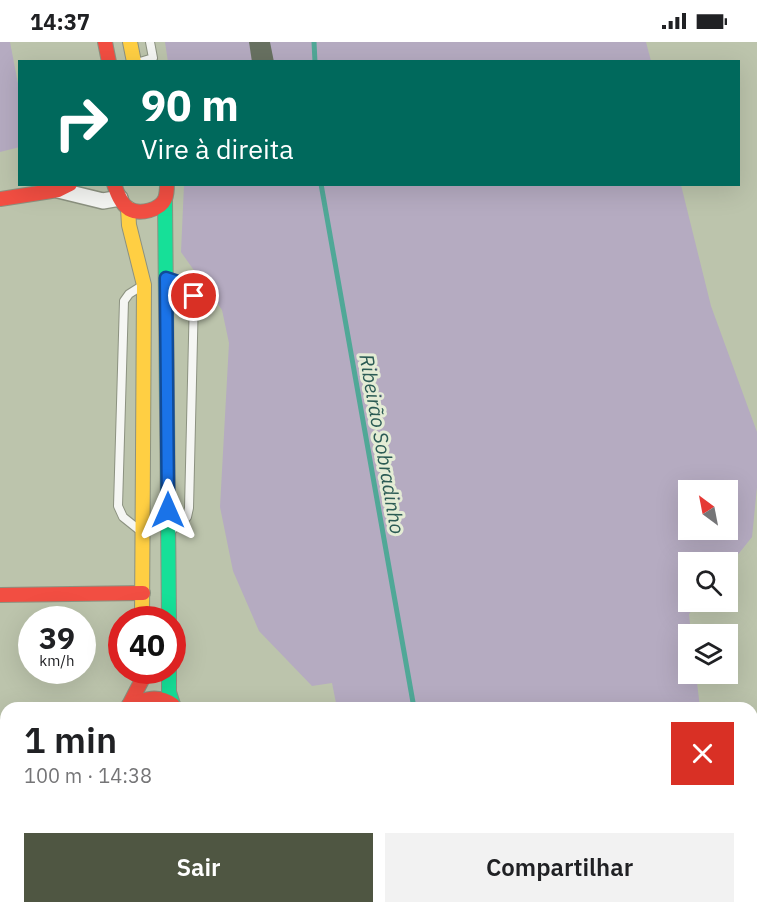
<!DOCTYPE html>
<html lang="pt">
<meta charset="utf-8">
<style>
body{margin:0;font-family:"IBM Plex Sans",sans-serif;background:#f2f2f2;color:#202124;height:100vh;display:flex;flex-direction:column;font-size:22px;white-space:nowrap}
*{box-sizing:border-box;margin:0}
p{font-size:20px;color:#757577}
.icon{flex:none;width:33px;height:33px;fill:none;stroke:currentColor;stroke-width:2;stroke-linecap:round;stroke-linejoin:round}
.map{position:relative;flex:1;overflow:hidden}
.panel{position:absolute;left:0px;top:660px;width:758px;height:212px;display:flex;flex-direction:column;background:#fff;border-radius:18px 18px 0 0;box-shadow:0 6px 24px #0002}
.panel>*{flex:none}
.top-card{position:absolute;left:18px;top:18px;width:722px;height:126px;border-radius:0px;box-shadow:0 6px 24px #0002;background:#00695c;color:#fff;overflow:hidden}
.needle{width:39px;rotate:328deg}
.controls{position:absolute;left:678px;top:438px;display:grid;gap:12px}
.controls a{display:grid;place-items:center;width:60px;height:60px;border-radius:0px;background:#fff;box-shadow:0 6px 24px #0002;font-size:30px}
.speed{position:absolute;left:18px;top:564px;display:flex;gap:12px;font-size:30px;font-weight:700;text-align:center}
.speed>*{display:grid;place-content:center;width:78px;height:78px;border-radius:50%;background:#fff;box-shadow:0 6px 24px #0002;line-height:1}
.speed small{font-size:15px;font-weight:400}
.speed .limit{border:9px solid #d22;background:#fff;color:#111}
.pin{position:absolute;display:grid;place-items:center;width:51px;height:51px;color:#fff;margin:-26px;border:3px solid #fff;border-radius:50%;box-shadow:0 2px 6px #0007}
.me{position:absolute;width:66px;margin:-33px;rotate:0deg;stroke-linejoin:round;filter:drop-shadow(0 0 4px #0008)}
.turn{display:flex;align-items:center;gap:21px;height:126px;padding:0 24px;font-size:27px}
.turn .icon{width:78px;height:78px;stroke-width:2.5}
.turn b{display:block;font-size:42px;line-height:51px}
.round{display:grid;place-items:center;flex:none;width:63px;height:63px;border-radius:0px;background:#f2f2f2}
.headline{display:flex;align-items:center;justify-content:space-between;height:102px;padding:0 24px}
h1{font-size:36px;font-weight:600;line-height:45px}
.primary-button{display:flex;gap:12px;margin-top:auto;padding:12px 24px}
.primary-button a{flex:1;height:69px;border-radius:0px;background:#4f5642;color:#fff;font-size:24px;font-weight:600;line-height:69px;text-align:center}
.primary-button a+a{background:#f2f2f2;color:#202124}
.status{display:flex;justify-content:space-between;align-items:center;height:42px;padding:0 30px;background:#fff;direction:ltr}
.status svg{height:16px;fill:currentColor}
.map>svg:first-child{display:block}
.green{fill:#b5abc1;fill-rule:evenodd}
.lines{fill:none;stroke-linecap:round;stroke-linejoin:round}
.stream{stroke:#50a897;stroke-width:5}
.building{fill:#687161}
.lane-casing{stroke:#8c9280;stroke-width:10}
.street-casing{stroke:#8c9280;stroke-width:18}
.fast-casing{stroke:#8c9280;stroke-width:16}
.slow-casing{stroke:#8c9280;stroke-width:16}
.jam-casing{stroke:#8c9280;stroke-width:16}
.lane{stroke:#f5f6f3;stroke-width:8}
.street{stroke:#f5f6f3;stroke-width:15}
.fast{stroke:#16e098;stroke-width:14}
.slow{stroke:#ffcf43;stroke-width:14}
.jam{stroke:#f24e42;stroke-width:14}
.route-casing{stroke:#114b97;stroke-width:15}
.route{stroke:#1a73e8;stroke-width:10}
.labels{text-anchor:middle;stroke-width:6;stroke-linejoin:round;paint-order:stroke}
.water-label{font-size:20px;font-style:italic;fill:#2b5b54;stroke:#e4ecd5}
</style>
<div class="status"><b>14:37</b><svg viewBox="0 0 49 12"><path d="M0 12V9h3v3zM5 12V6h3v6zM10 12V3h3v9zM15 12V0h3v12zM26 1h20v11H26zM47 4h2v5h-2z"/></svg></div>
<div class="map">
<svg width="757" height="871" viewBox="0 0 757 871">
<rect width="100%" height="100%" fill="#bcc4ac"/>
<g class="green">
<polygon points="0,0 10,0 19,47 20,105 0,110"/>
<polygon points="165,0 646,0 651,19 168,20"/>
<path d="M 184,143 L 681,143 L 711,264 L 757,390 L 757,445 L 752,495 L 728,525 L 728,520 L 688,520 L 688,560 L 699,560 L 689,572 L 691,592 L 688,592 L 688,632 L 696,632 L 700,666 L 337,666 L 332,641 L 312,644 L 259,589 L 233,529 L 220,465 L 229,301 L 222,268 L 181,210 ZM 688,448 L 728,448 L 728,488 L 688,488 Z"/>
<rect x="376" y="866" width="348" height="5"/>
</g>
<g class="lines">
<g class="stream">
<polyline points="314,0 315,20"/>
<polyline points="321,142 414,666"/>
<polyline points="431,866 432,871"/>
</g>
</g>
<g class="building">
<polygon points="249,0 270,0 274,20 252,20"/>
<polygon points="254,866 279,866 279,868 276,871 254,871"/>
<rect x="282" y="866" width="32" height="5"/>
</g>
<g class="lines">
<g class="lane-casing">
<g id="lane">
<polyline points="140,20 153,16 150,0"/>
<polyline points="166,236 187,243 194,254 189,466 187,475 172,488"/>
<polyline points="138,487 123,475 118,464 124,259 129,252 140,245"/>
</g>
</g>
<g class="street-casing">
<g id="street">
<polyline points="58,148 103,159 120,156"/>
<polyline points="0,689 6,689"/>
<polyline points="0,832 6,832"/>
</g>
</g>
<g class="fast-casing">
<g id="fast">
<polyline points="165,158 169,578"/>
<polyline points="169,628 169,650 174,666"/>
</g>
</g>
<g class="slow-casing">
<g id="slow">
<polyline points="130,0 134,20"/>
<polyline points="128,166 129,183 144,243 142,578"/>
<polyline points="135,866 135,871"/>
</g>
</g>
<g class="jam-casing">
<g id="jam">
<polyline points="105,0 109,20"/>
<path d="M 114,142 C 117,151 121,162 129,167 C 140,173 160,168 165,157 C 167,152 167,147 167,142"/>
<polyline points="0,157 58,148 70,142"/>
<polyline points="0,553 143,551"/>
<polyline points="129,663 142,638 142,628"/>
<path d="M 127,666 L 129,663 C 145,657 158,652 173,663"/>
<polyline points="160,871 161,866"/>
</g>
</g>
<use href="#lane" class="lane"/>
<use href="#street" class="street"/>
<use href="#fast" class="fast"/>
<use href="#slow" class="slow"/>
<use href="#jam" class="jam"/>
</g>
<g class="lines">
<g class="route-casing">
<polyline id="route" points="168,468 166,236 187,243 194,254"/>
</g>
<use href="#route" class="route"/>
</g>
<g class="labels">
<g class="water-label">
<text transform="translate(382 402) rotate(80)" y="7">Ribeirão Sobradinho</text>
</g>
</g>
</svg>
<div class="controls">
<a><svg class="needle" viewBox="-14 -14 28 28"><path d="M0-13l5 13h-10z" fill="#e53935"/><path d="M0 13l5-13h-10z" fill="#757577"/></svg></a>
<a><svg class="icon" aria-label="search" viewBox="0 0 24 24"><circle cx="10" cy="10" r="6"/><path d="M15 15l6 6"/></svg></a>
<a><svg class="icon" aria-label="layers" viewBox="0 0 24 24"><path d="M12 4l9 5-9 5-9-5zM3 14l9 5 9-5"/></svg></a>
</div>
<div class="speed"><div>39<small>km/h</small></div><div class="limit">40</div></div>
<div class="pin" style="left:194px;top:254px;background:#d93025"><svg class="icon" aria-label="arrive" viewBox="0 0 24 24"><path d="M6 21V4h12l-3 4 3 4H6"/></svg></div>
<svg class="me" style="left:168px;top:468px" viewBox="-20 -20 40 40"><path d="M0-17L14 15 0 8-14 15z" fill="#1a73e8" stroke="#fff" stroke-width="4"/></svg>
<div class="top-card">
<div class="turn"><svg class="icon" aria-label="right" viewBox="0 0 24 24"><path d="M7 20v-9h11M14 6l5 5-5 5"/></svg><div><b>90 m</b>Vire à direita</div></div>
</div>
<section class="panel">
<div class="headline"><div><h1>1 min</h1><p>100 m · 14:38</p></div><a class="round" style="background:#d93025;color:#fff"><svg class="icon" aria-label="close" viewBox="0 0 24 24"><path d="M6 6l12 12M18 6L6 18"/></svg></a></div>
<div class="primary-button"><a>Sair</a><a>Compartilhar</a></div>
</section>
</div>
